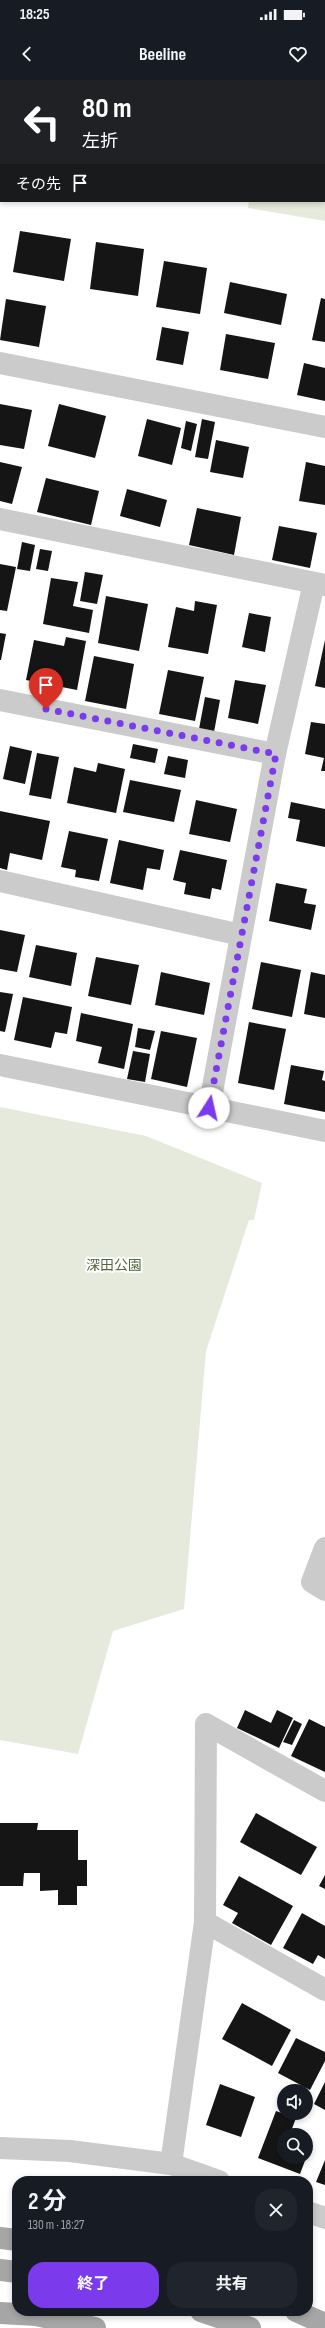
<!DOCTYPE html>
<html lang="ja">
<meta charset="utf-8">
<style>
body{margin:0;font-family:"Sofia Sans Condensed","Noto Sans JP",sans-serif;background:#20242c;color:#f1f3f6;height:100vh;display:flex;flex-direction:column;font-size:15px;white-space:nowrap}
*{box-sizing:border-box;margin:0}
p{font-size:13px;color:#9ea1a6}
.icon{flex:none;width:22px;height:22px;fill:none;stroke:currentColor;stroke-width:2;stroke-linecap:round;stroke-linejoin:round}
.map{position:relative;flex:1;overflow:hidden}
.side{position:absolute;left:12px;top:2096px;width:301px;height:140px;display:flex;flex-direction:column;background:#171b24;border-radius:16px;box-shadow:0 2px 6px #0003}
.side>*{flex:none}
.guide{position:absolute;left:0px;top:0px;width:325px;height:122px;box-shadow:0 2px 6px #0003;background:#202124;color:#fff;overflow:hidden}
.buttons{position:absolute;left:277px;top:2004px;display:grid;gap:8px}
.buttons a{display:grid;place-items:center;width:36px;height:36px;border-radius:50%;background:#171b24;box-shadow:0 2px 6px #0003;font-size:20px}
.pin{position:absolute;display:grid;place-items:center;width:34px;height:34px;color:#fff;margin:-41px -17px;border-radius:50% 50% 50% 0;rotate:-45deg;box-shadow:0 0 4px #0007}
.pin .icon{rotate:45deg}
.me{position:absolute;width:44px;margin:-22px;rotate:10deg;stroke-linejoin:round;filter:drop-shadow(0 0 3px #0008)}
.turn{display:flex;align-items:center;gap:14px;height:84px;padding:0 16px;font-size:18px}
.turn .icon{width:52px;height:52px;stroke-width:2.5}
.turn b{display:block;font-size:28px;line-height:34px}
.then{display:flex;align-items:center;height:38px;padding:0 16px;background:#0003;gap:8px;font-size:15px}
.round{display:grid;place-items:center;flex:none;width:42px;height:42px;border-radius:16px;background:#20242c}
.summary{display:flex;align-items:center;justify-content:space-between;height:68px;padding:0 16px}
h1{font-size:24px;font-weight:700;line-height:30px}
.cta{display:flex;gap:8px;margin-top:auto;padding:8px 16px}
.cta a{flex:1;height:46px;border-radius:16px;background:#7c3aed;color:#fff;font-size:16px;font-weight:700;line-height:46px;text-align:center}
.cta a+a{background:#20242c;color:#f1f3f6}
.status{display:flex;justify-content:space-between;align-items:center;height:28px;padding:0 20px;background:#171b24;direction:ltr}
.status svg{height:11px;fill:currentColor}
header{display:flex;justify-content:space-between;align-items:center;height:52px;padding:0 16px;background:#171b24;font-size:18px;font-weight:700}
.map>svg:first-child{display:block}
.green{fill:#e5eadc}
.building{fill:#151515}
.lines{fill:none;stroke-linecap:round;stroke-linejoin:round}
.minor{stroke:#cbcbcb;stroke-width:22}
.major{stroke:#a6a6a6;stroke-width:22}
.route{stroke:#7c3aed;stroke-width:7;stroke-dasharray:0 12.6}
.labels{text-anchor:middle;stroke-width:4;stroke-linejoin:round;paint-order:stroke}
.park-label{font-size:14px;fill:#53673d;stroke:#fff}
</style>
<div class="status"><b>18:25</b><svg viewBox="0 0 49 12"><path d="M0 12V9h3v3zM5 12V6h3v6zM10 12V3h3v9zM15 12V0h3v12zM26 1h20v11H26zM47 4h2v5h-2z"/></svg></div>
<header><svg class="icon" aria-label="back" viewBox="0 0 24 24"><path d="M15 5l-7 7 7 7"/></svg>Beeline<svg class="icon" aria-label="heart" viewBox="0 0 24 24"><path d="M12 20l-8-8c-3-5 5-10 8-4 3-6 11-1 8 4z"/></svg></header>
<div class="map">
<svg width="325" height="2248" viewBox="0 0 325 2248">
<rect width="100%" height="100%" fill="#fff"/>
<g class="green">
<polygon points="274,0 325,0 325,141 248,128 249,121 324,121 324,1"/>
<polygon points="0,1027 146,1056 262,1103 254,1140 249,1140 206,1271 184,1529 113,1551 78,1674 0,1660"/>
</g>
<g class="building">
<polygon points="20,151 71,159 64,201 13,192"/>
<polygon points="96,162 144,169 138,216 90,209"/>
<polygon points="164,181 207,188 200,234 156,227"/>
<polygon points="230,202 287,214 281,245 224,233"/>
<polygon points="321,218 325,219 325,262 312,260"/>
<polygon points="6,219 46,226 39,267 0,260"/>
<polygon points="162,247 189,252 183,285 156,280"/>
<polygon points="226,254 275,263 268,299 220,290"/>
<polygon points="304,283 325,288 325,321 297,315"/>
<polygon points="0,324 32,330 24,369 0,365"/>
<polygon points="59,324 106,336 95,378 48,366"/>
<polygon points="147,339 181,348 172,385 138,376"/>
<polygon points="202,339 215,342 208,379 195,377"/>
<polygon points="186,341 197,344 191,371 181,368"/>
<polygon points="216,360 249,367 243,398 210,392"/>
<polygon points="0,382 22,387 12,424 0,421"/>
<polygon points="306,382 325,386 325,425 299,421"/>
<polygon points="46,398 99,411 91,445 37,432"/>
<polygon points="127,409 167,420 160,447 120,436"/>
<polygon points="197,428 241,437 234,475 189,465"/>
<polygon points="279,446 317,453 310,488 272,480"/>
<polygon points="22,462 35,465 30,491 17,489"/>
<polygon points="40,469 52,471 48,491 36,489"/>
<polygon points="0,484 16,487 7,531 0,530"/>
<polygon points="85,492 103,495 97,524 80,521"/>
<polygon points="51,498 78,502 73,526 93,530 89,553 43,544"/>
<polygon points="106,516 148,524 139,571 98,563"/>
<polygon points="195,521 217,525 208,574 168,567 176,527 194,531"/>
<polygon points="249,533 271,537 265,572 242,567"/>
<polygon points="0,553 6,554 1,580 0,580"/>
<polygon points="66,557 86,561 77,610 26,600 34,560 64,566"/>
<polygon points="325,560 325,608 315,606"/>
<polygon points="94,576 134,584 126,629 85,621"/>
<polygon points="168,590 204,597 195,641 159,634"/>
<polygon points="235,600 266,605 258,644 228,638"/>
<polygon points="205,617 220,620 214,652 199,649"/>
<polygon points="311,642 325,644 325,691 321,691 324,678 305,674"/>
<polygon points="133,664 158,669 155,683 130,678"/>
<polygon points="10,666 32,671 25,704 3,699"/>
<polygon points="37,673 59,677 51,719 29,715"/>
<polygon points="168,676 188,680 185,698 164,694"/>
<polygon points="98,683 125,689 116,733 67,723 74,687 96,692"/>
<polygon points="130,700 181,710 174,742 123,732"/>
<polygon points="196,720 237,729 230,762 189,754"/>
<polygon points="291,722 325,729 325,767 296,761 300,740 288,738"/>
<polygon points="0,731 50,741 42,780 10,773 7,790 0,788"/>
<polygon points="69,751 108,759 99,801 75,797 76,790 61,787"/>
<polygon points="119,760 164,770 160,790 147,788 143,810 110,803"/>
<polygon points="180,770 227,780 221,810 212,808 210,819 184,814 186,803 173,800"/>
<polygon points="276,803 307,809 304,823 316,825 311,850 269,841"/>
<polygon points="0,850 25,855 17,892 0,889"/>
<polygon points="36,865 77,873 71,906 29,897"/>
<polygon points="96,877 139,885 131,925 88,916"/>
<polygon points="261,882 301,890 292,937 252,929"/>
<polygon points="161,892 210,903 204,935 155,925"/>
<polygon points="311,892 325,895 325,938 304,934"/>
<polygon points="0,912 13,914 5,952 0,951"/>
<polygon points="23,917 72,927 67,954 55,952 51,968 14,960"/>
<polygon points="81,933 133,944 124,989 98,983 102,967 76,961"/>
<polygon points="249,942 286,949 274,1010 238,1003"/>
<polygon points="138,948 155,951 150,970 135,967"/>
<polygon points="161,951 197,958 187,1007 151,999"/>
<polygon points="133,971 150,974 145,1002 127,999"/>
<polygon points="291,985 324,991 322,1000 325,1001 325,1032 284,1024"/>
<polygon points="245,1630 271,1643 277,1630 293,1638 279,1668 237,1648"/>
<polygon points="309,1639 325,1647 325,1692 291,1676"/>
<polygon points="294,1640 302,1644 292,1665 283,1662"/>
<polygon points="256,1733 317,1767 301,1795 240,1762"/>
<polygon points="0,1743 38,1743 37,1750 78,1750 78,1780 87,1780 87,1806 77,1806 77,1825 58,1825 58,1810 40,1811 40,1793 24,1793 23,1806 0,1806"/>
<polygon points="325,1795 325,1809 319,1806"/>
<polygon points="239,1796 293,1826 271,1865 232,1843 238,1833 223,1825"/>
<polygon points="302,1833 325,1846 325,1879 318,1875 313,1884 283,1868"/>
<polygon points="242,1923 291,1950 272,1986 222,1959"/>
<polygon points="296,1958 325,1972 325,1981 310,2010 278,1993"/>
<polygon points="325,2002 325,2030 314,2024"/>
<polygon points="220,2004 255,2017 241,2057 206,2045"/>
<polygon points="276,2031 296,2038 290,2054 293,2055 284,2055 284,2077 306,2077 306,2060 312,2062 300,2094 258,2078"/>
<polygon points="325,2080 325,2105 316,2102"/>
</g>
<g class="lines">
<g class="minor">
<polyline points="179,1 179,0"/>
<polyline points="0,11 1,11"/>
<polyline points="0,283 325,347"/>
<polyline points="0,439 325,505"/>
<polyline points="0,620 275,674"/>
<polyline points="0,801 241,855"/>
<polyline points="0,985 325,1051"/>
<polyline points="209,1028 275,674 314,503"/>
<polyline points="325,1468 312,1502 325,1510"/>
<polyline points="205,1842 325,1910"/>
<polyline points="0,2068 70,2071 171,2084 219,2101"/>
<polyline points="171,2084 205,1842 206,1644 325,1711"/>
<polyline points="308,2132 325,2138"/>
</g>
<g class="major">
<polyline points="0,2158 17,2160"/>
<polyline points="0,2190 17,2192"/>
<polyline points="201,2231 250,2248"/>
<polyline points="296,2231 325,2244"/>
<polyline points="0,2233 36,2235 95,2248"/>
</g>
</g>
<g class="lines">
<polyline class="route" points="46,629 276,674 209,1028"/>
</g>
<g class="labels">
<g class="park-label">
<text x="114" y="1190">深田公園</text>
</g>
</g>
</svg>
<div class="buttons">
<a><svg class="icon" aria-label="sound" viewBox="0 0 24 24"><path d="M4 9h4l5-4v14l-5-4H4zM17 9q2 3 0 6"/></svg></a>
<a><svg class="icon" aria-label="search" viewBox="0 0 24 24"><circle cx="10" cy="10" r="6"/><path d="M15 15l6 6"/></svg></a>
</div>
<div class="pin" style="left:46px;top:629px;background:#d93025"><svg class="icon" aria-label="arrive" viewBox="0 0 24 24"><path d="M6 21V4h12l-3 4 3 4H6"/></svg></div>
<svg class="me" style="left:209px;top:1028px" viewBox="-20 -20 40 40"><circle r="19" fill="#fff"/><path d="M0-13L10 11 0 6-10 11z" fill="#7c3aed"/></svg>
<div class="guide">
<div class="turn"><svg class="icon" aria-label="left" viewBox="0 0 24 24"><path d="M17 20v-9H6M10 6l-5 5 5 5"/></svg><div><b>80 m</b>左折</div></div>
<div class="then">その先<svg class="icon" aria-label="arrive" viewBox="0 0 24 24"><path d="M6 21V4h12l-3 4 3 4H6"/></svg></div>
</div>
<section class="side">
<div class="summary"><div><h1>2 分</h1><p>130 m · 18:27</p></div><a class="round"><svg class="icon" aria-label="close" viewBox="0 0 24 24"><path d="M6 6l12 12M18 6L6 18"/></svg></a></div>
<div class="cta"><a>終了</a><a>共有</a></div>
</section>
</div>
